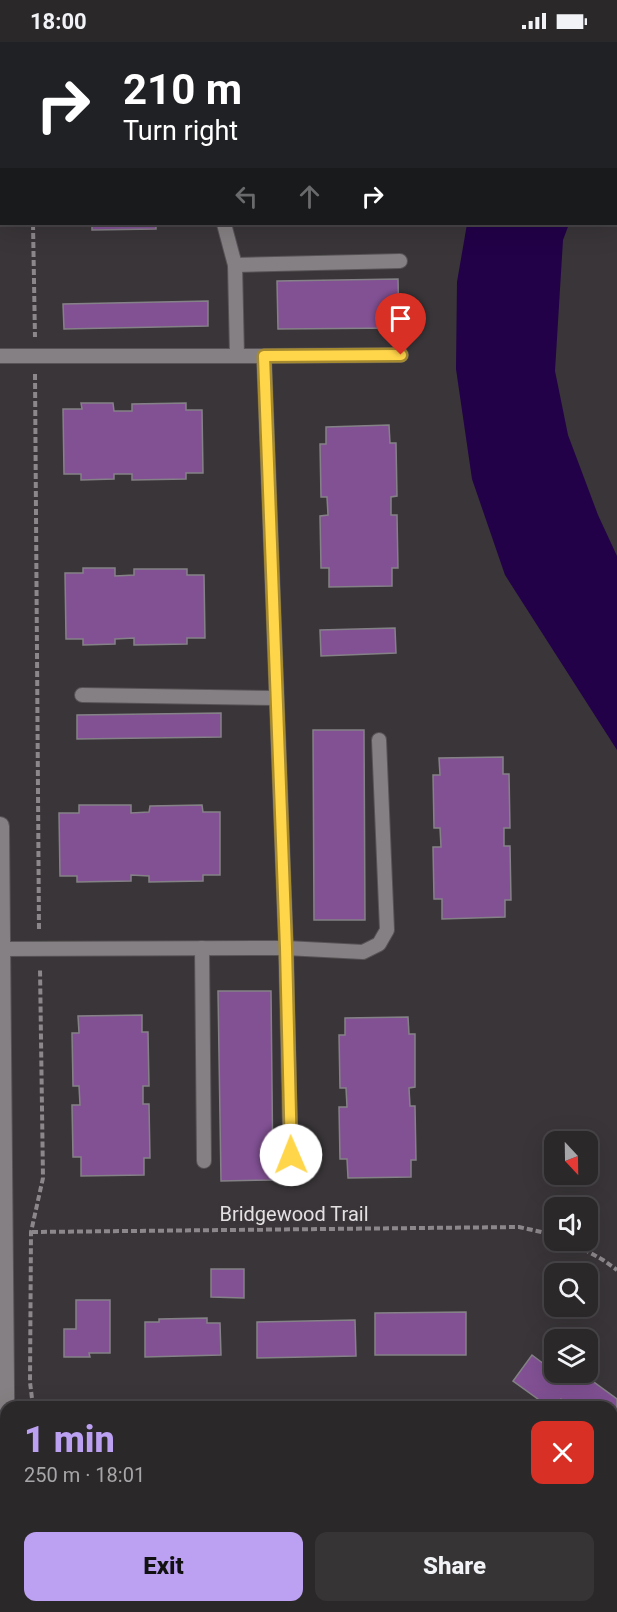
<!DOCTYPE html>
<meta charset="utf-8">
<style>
body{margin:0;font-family:Roboto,sans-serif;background:#373436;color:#f1f3f6;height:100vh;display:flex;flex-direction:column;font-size:22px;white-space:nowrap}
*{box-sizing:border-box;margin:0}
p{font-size:20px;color:#a6a6a8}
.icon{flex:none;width:33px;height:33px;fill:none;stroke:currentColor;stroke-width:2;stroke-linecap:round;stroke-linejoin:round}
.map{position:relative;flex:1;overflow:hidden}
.side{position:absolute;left:0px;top:1359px;width:618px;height:212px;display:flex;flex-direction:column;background:#2b282a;border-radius:18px 18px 0 0;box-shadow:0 6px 24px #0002,0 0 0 2px #474447}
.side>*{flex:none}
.top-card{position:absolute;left:0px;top:0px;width:618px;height:183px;box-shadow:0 6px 24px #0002,0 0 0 2px #474447;background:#202124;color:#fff;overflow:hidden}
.needle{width:39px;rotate:158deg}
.tools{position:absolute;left:544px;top:1089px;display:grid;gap:12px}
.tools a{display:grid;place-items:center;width:54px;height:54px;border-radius:12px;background:#2b282a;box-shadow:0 6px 24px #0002,0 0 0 2px #474447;font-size:30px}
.pin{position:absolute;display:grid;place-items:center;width:51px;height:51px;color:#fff;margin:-62px -26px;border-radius:50% 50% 50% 0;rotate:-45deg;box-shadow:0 0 6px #0007}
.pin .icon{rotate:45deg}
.me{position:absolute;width:66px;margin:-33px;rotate:359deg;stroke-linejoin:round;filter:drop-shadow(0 0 4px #0008)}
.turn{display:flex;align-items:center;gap:21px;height:126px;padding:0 24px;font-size:27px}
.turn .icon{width:78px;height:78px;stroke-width:2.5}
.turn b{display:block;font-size:42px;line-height:51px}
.lanes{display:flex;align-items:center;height:57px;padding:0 24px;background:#0003;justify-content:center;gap:30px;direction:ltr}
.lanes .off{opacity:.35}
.round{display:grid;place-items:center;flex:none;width:63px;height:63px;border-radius:12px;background:#373436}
.overview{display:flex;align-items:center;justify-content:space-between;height:102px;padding:0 24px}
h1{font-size:36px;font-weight:800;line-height:45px;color:#bca0f2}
.cta{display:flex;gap:12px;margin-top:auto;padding:12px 24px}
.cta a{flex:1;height:69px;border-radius:12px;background:#bca0f2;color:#111;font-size:24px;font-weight:800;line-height:69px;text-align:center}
.cta a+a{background:#373436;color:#f1f3f6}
.status{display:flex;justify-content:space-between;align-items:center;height:42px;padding:0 30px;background:#2b282a;direction:ltr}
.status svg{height:16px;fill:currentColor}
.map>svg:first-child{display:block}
.water{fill:#220148}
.building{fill:#825194;stroke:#858287;stroke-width:1.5}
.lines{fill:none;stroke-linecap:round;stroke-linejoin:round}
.lane-casing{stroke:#575356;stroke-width:16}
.street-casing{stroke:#575356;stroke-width:20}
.secondary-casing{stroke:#575356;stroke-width:20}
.path{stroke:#8b878a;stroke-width:4;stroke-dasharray:6 3;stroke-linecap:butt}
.lane{stroke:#858083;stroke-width:14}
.street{stroke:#858083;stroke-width:18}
.secondary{stroke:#858083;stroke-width:18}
.route-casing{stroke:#a68a30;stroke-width:15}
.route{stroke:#ffd54a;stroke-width:10}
.labels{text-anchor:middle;stroke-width:6;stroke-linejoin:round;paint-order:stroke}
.street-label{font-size:20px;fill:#e4e1e3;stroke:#393538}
</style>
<div class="status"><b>18:00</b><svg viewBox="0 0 49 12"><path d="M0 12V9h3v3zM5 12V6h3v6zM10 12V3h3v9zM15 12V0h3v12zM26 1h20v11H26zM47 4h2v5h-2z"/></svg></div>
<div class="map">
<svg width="617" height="1570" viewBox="0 0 617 1570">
<rect width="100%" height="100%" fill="#393538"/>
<g class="water">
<polygon points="538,0 617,0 617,110 616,2 537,1"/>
<polygon points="467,182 569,182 563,198 555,329 568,393 598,473 617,514 617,708 505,533 472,437 456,327 457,240"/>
</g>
<g class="building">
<rect x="275" y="0" width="63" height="2"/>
<polygon points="92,182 156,182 156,187 92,188"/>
<polygon points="398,237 399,286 278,287 277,239"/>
<polygon points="208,259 208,284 64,287 63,262"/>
<polygon points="81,361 113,361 114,369 132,369 132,362 186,361 186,368 202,368 203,431 186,431 186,437 132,438 132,432 114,432 114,437 81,438 81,432 64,432 63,367 82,367"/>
<polygon points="389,383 390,401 396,401 397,454 391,455 391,473 397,473 398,526 392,526 392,544 329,545 329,526 321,526 320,474 328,473 327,455 321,455 320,402 326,402 326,385"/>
<polygon points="83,526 115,526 115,534 134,533 134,527 187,527 187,533 204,533 205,596 187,596 187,602 134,603 134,596 115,597 115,602 83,603 83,597 66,597 65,531 83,531"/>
<polygon points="395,586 396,611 321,614 320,588"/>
<polygon points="221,671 221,695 77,697 77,673"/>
<polygon points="313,688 364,688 365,878 314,878"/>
<polygon points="503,715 503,732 509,732 510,786 504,786 504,804 510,804 511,858 505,858 505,875 442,877 442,857 434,857 433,805 441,805 440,786 434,786 433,733 440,733 439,716"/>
<polygon points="79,763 131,763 131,771 149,770 150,764 202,763 203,770 220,770 220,833 203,833 203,839 149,840 149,834 131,833 131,839 77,840 77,834 60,834 59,771 79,771"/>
<polygon points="218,949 271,949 273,1138 221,1139"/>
<polygon points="142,973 142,990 148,990 149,1044 143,1044 143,1062 149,1062 150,1116 144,1116 144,1133 81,1134 81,1115 73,1115 72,1063 80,1063 79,1044 73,1044 72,991 79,991 78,974"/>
<polygon points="408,975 409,992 415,992 415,1045 409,1046 410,1064 415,1064 416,1118 411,1118 411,1135 348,1136 347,1117 340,1117 339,1065 347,1065 346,1046 340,1046 339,993 345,993 345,976"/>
<polygon points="211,1227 244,1227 244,1256 211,1255"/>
<polygon points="76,1258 110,1258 110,1311 89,1311 90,1315 64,1315 64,1287 76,1287"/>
<polygon points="466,1270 466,1313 375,1313 375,1271"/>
<polygon points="207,1276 207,1281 220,1281 221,1313 145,1315 145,1280 159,1280 159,1277"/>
<polygon points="355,1278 356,1314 257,1316 257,1280"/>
<polygon points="532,1313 544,1322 548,1316 555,1321 555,1330 560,1330 559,1332 568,1338 573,1330 580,1330 617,1357 617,1397 612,1393 612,1365 572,1365 561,1357 555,1365 549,1365 513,1339"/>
<polygon points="612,1560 617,1563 617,1570 568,1570 560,1564 612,1564"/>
<rect x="112" y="1564" width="33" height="6"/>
<rect x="281" y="1564" width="56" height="6"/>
</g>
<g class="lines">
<g class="lane-casing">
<g id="lane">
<polyline points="223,0 223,2"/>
<polyline points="224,182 235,223 237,314"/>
<polyline points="235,223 400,219"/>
<polyline points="0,314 264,314 286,906 2,907"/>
<polyline points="264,314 401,313"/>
<polyline points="82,653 276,656"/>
<polyline points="202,906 204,1119"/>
<polyline points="291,1136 286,906 363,910 379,902 387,888 379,698"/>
</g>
</g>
<g class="street-casing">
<g id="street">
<polyline points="612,1487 617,1490"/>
<polyline points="210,1564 210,1570"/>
</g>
</g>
<g class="secondary-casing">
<g id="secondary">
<polyline points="0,784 6,1455"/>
<polyline points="8,1564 8,1570"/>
</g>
</g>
<g class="path">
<polyline points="29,0 29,2"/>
<polyline points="33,182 35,295"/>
<polyline points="35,332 39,889"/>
<polyline points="32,1190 519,1185 555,1193"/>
<polyline points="568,1198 603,1218 617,1228"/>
<polyline points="33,1365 30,1340 31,1190 43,1136 40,926"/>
<polyline points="35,1564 36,1570"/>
</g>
<use href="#lane" class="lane"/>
<use href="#street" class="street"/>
<use href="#secondary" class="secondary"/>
</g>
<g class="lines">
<g class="route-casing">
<polyline id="route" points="291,1113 286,906 264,314 401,313"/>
</g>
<use href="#route" class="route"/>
</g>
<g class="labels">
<g class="street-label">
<text x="294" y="1179">Bridgewood Trail</text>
</g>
</g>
</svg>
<div class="tools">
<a><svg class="needle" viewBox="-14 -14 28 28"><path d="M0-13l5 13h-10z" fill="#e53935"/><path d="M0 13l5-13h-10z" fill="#a6a6a8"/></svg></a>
<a><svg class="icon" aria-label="sound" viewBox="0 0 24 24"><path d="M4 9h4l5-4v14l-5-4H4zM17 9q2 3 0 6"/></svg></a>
<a><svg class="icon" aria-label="search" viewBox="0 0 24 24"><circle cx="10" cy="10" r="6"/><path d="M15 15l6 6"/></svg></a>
<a><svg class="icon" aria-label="layers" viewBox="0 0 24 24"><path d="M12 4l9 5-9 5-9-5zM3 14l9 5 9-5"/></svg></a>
</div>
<div class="pin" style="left:401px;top:313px;background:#d93025"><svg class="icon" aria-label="arrive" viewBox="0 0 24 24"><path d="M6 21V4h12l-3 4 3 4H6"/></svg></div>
<svg class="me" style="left:291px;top:1113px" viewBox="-20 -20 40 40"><circle r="19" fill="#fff"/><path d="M0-13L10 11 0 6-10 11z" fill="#ffd54a"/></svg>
<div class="top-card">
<div class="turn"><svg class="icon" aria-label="right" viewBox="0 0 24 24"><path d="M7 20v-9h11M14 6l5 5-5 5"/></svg><div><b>210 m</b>Turn right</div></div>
<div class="lanes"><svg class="icon off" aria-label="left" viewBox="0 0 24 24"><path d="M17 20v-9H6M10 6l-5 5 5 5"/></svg><svg class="icon off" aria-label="ahead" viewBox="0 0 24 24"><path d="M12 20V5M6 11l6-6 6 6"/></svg><svg class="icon" aria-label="right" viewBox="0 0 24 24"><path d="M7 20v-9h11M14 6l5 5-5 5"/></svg></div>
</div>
<section class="side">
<div class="overview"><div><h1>1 min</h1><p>250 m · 18:01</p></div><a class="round" style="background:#d93025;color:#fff"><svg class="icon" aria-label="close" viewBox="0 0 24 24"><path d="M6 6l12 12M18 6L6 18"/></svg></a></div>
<div class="cta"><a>Exit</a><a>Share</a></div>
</section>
</div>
